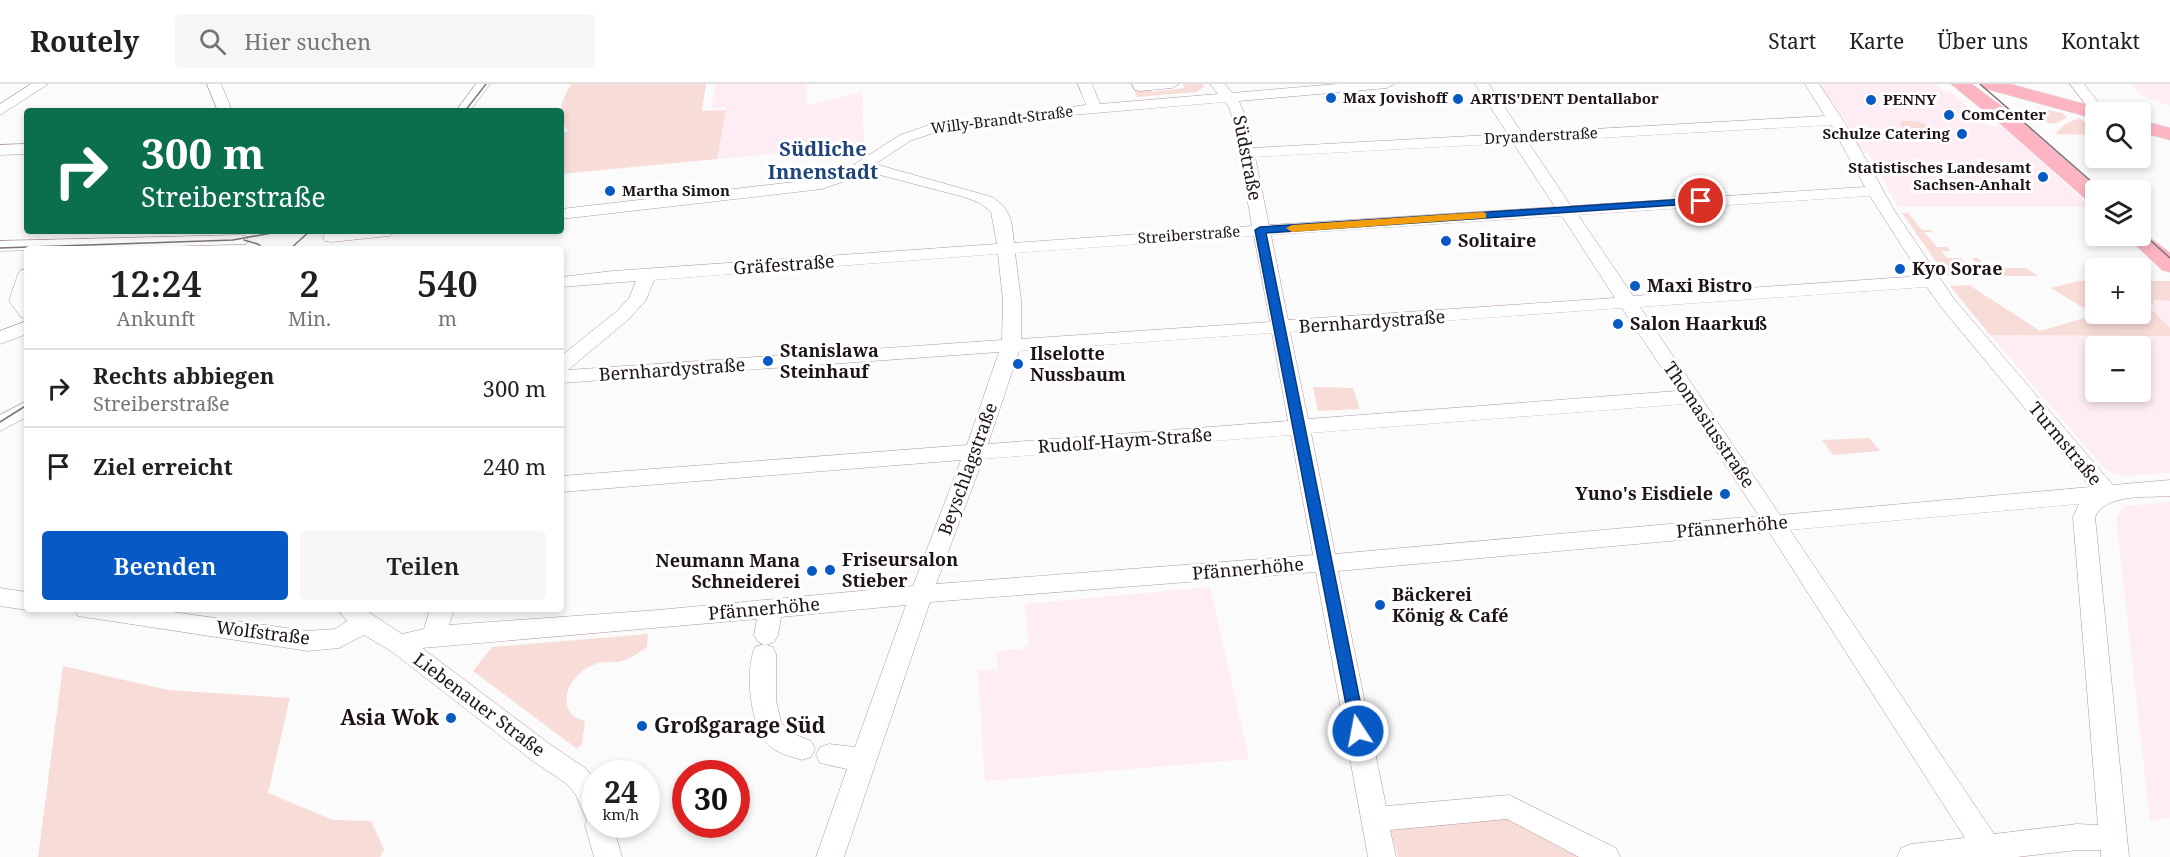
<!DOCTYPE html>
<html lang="de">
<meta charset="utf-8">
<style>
body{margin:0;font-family:"Noto Serif",serif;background:#f6f6f6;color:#202124;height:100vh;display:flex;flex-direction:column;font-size:22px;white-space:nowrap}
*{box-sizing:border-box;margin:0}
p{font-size:20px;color:#757577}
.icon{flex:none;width:33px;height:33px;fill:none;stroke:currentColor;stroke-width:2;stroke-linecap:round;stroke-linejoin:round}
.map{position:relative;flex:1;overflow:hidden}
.panel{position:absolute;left:24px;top:162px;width:540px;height:366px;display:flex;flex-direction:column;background:#fff;border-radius:6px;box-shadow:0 3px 9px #0003}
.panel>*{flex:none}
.guide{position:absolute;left:24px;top:24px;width:540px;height:126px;border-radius:6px;box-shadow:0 3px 9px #0003;background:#0b6e4f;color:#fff;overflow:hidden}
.controls{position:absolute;left:2085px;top:18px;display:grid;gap:12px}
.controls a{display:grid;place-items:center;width:66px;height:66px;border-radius:6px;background:#fff;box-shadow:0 3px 9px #0003;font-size:30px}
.speed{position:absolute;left:582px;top:676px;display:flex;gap:12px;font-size:30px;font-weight:700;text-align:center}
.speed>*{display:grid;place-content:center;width:78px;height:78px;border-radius:50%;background:#fff;box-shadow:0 3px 9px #0003;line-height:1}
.speed small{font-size:15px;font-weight:400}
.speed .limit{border:9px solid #d22;background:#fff;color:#111}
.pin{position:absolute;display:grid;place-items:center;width:51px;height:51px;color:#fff;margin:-26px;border:3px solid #fff;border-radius:50%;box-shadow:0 2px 6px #0007}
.me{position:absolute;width:66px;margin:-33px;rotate:349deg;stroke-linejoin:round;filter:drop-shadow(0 0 4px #0008)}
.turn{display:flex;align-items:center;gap:21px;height:126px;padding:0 18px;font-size:27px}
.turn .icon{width:78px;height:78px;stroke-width:2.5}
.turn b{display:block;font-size:42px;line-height:51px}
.eta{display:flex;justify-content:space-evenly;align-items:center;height:102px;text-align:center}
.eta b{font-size:36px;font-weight:600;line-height:42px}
.action{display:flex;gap:12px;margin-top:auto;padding:12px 18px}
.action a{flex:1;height:69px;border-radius:6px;background:#075ac3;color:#fff;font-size:24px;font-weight:600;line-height:69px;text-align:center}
.action a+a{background:#f6f6f6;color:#202124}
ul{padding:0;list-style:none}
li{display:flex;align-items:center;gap:18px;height:78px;padding:0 18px;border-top:2px solid #e0e0e0}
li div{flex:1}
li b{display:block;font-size:22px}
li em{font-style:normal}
header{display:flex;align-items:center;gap:36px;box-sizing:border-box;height:84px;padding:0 30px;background:#fff;border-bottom:2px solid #e0e0e0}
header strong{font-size:28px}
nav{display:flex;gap:33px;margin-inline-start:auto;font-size:21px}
.search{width:420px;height:54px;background:#f6f6f6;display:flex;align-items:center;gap:15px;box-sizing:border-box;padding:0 21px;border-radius:6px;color:#757577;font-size:22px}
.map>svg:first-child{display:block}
.built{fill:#feedf4;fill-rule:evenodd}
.green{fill:#f8dcd8}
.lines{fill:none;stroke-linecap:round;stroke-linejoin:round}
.minor-casing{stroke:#b294a1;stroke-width:1}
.major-casing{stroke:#d6d5d5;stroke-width:1}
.minor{fill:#fff;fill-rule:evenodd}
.major{fill:#fdb5c4;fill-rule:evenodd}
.tram{stroke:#7d7679;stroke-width:1.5}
.route{fill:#075ac3;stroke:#053a7f;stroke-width:1.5}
.slow{fill:#f59e0b}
.poi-dot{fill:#075ac3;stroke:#fff;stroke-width:2}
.labels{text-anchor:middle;stroke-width:6;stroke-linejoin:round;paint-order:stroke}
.far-poi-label{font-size:15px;font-weight:bold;fill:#1e1318;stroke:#fff;text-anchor:start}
.far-street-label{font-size:15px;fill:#1e1318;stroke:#fff}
.street-label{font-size:18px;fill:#1e1318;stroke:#fff}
.poi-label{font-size:18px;font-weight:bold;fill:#1e1318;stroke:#fff;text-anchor:start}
.far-district-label{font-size:20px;font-weight:bold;fill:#21457b;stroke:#fff}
.near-poi-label{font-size:21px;font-weight:bold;fill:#1e1318;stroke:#fff;text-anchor:end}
</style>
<header>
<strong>Routely</strong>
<div class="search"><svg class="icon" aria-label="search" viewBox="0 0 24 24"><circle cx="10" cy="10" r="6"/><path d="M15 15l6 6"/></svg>Hier suchen</div>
<nav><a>Start</a><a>Karte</a><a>Über uns</a><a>Kontakt</a></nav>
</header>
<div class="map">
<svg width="2170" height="773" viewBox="0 0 2170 773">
<rect width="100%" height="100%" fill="#fbfbfb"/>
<g class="built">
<polygon points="716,0 807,0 806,22 862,8 864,61 717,75 726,23 711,24"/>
<polygon points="1818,0 1936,0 1944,8 1953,9 1987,42 2004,42 2091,123 1898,123 1869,70 1856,60 1846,42 1849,41"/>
<polygon points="2132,0 2170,0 2170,22 2142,12"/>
<polygon points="1993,17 2004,19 2103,106 2096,106"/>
<polygon points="2152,216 2170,217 2170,244 2145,220"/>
<path d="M 1990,251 L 2170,252 L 2170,389 L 2125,392 L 2106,386 ZM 2096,262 L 2140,262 L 2140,308 L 2096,308 Z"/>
<polygon points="2170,418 2170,734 2150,736 2116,433 2125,422"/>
<polygon points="1210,503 1249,675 985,697 978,587 997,585 996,567 1022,565 1029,559 1025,520"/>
</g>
<g class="green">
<path d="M 571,0 L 706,0 L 702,27 L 726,26 L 717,75 L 561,90 L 561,47 L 569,48 C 555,30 561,19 571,0 Z"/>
<polygon points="1183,0 1203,0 1204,3 1196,8 1137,13 1134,5 1149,4 1152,8 1185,4"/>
<path d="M 2037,24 L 2062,29 L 2067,33 C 2049,45 2048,40 2033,27 Z"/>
<polygon points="2079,34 2095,45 2095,51 2055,50 2065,40"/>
<path d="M 1901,37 C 1917,37 1926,37 1938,49 C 1928,55 1908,49 1900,41 Z"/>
<polygon points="1902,129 1908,129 1922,146 1931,146 1933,148 1924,148 1937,163 1947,163 1950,167 1941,167 1947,174 1961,174 1965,179 1952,179 1958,187 1966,187 1973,192 1946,192"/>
<polygon points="1972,174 1978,174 1987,184 2026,184 2038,192 1988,192"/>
<polygon points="2078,197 2095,197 2096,230 2140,230 2141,197 2170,197 2170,217 2153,216 2155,220 2146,220 2170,244 2170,252 1990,251 1950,202 1969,201 2040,247 2095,231 2051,204"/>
<polygon points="1313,303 1353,304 1360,325 1318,327"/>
<polygon points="1869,354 1880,367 1833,371 1822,356"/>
<path d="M 648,550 L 647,563 C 640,568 630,575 622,577 C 615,579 607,577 599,579 C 580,584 561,603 568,624 C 571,632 577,635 585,637 L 582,660 L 577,665 L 473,587 L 492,563 Z"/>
<polygon points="63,582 168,606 290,614 268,709 333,736 371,737 384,765 380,773 38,773"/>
<polygon points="1503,730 1587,773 1398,773 1389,742"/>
</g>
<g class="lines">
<g class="minor-casing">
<g id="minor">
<polygon points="31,0 48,0 0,31 0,20"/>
<polygon points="207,0 221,0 232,27 218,27"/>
<polygon points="476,0 490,0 470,27 456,27"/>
<path d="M 1078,0 L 1092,0 L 1100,20 L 1218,10 L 1210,0 L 1225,0 L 1232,9 L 1337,0 L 1394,0 L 1387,4 L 1239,17 L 1248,39 L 1253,64 L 1508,50 L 1475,0 L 1489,0 L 1522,49 L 1825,32 L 1805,0 L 1819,0 L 1850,47 L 1894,126 L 1954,215 L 2113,401 L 2170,396 L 2170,412 C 2146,414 2106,409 2095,433 L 2129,773 L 2101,773 L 2101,766 L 2077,766 L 2017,773 L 1897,773 L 1901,764 L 1911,760 L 1965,754 L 1769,448 L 1338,487 L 1386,722 L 1509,711 L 1616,764 L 1620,773 L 1579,773 L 1507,735 L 1390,746 L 1396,773 L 1368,773 L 1316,488 L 930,518 L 844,773 L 816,773 L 847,685 L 820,679 L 816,671 L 820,663 L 829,660 L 855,663 L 906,521 L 781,533 L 778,551 L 774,558 L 766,561 L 758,558 L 754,551 L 757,535 L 422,564 L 551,661 L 585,684 L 596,695 L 596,741 L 613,741 L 622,773 L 594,773 L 585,741 L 587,737 L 576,711 L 567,700 L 533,677 L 391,567 L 364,551 L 339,564 L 308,567 L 78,532 L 74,525 L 151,525 L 308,547 L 335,545 L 347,537 L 337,525 L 364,525 L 402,550 L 424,545 L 430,525 L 454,525 L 449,541 L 658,526 L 913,502 L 961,376 L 561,408 L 561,392 L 967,361 L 999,268 L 561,299 L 561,272 L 617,227 L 629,214 L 636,197 L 561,203 L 561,193 L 613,187 L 997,160 L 991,128 L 980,119 L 964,113 L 865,87 L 856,93 L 822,105 L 561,135 L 561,125 L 820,95 L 844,87 L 900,51 L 932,40 L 1086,21 ZM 1225,18 L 1229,23 L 1234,39 L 1252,142 L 1014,159 C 1011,135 1012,127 992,113 L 875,80 L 910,57 L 939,47 L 1072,31 ZM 1831,41 L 1865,103 L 1571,122 L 1528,58 ZM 1513,59 L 1555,123 L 1269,141 L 1255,73 ZM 1870,112 L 1921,192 L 1633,212 L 1578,131 ZM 1562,132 L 1615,214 L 1288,236 L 1271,151 ZM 1254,152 L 1270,238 L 1021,255 L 1021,216 L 1015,169 ZM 998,170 L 1003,216 L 1002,256 L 568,286 L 629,235 L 646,216 L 654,196 ZM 1927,203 L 1941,223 L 2090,403 L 1780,431 L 1640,223 ZM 1622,224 L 1677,307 L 1308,335 L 1290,248 ZM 1272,249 L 1288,337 L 988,360 L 1019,267 ZM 1685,320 L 1759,432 L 1335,470 L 1311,349 ZM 1291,351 L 1313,471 L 936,500 L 983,375 ZM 2079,420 L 2073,433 L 2098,741 L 2077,740 L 1994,750 L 1790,446 Z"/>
<polygon points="1132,0 1179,0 1172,4 1140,7 1135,6"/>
<polygon points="2070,0 2084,0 2106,28 2096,28 2094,31"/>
<polygon points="27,60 27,70 0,71 0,61"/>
<polygon points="340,147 397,147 389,152 331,158 325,157 323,153 325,149"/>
<polygon points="240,151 246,152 248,156 246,160 0,167 0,157"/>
<polygon points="27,185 27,235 21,233 9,217 18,190 21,186"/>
<polygon points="27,237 27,250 0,260 0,247"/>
<polygon points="27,317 27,333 0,347 0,331"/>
<polygon points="0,504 27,508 27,525 30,525 27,526 0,522"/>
<path d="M 764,560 L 773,563 L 776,570 L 776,616 L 781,638 L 789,648 L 811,657 L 815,665 L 811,673 L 802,676 C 793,673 780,670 772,664 C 750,648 744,586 755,563 Z"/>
</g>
</g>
<g class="major-casing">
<g id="major">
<polygon points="1951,0 1972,0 2017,34 2100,106 2096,106 2096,120 2089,118 2003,42"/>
<polygon points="1980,0 2010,0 2103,25 2105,28 2096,28 2096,35 1983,4"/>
<polygon points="2140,36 2170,44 2170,56 2140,48"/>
<polygon points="2140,146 2170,169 2170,188 2162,186 2126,152 2140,152"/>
</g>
</g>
<use href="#minor" class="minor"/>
<use href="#major" class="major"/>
<g class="tram">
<polyline points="1980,0 2101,106"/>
<polyline points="465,27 486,0"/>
<polyline points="2140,147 2170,174"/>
<polyline points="244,156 258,160 264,165"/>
<polyline points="0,164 233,156 283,147"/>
<polyline points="290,165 310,147"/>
<polyline points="0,338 27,321"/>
</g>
</g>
<polygon class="route" points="1701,114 1705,115 1705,119 1266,149 1366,647 1364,652 1358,654 1352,652 1255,146 1260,143"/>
<polygon class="slow" points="1482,128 1486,129 1486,134 1292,148 1286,144 1292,141"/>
<g class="poi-dot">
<circle cx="1331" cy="14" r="6"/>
<circle cx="1458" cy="15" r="6"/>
<circle cx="1871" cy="16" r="6"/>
<circle cx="1949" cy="31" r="6"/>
<circle cx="1962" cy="50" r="6"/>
<circle cx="2043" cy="93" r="6"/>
<circle cx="610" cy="107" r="6"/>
<circle cx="1446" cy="157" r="6"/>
<circle cx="1900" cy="185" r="6"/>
<circle cx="1635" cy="202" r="6"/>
<circle cx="1618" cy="240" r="6"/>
<circle cx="768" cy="277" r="6"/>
<circle cx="1018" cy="280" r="6"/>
<circle cx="1725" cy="410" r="6"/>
<circle cx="830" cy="486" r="6"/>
<circle cx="812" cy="487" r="6"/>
<circle cx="1380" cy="521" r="6"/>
<circle cx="451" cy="634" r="6"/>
<circle cx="642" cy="642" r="6"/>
</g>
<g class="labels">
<g class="far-poi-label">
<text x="1343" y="19">Max Jovishoff</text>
<text x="1470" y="20">ARTIS'DENT Dentallabor</text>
<text x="1883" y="21">PENNY</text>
<text x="1961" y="36">ComCenter</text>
<text x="1950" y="55" text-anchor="end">Schulze Catering</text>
<text x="2031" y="89" text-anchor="end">Statistisches Landesamt<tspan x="2031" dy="17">Sachsen-Anhalt</tspan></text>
<text x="622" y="112">Martha Simon</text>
</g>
<g class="far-street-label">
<text transform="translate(1002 36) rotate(-7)" y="5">Willy-Brandt-Straße</text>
<text transform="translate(1541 52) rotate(-3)" y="5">Dryanderstraße</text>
<text transform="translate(1189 151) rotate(-4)" y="5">Streiberstraße</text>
</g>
<g class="street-label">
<text transform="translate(1247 74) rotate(79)" y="6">Südstraße</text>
<text transform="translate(784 181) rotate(-4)" y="6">Gräfestraße</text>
<text transform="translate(1372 238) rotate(-4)" y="6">Bernhardystraße</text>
<text transform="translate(672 286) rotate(-4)" y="6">Bernhardystraße</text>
<text transform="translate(1709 341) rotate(56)" y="6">Thomasiusstraße</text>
<text transform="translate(1125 357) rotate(-4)" y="6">Rudolf-Haym-Straße</text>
<text transform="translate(2065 360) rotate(50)" y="6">Turmstraße</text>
<text transform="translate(968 385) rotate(-70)" y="6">Beyschlagstraße</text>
<text transform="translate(1732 443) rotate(-5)" y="6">Pfännerhöhe</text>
<text transform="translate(1248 485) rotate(-5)" y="6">Pfännerhöhe</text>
<text transform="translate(764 525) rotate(-5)" y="6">Pfännerhöhe</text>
<text transform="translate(263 549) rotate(7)" y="6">Wolfstraße</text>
<text transform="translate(479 621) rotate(37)" y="6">Liebenauer Straße</text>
</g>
<g class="poi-label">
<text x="1458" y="163">Solitaire</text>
<text x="1912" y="191">Kyo Sorae</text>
<text x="1647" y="208">Maxi Bistro</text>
<text x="1630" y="246">Salon Haarkuß</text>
<text x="780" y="273">Stanislawa<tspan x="780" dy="21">Steinhauf</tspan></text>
<text x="1030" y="276">Ilselotte<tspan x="1030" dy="21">Nussbaum</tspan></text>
<text x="1713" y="416" text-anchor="end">Yuno's Eisdiele</text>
<text x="842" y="482">Friseursalon<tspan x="842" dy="21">Stieber</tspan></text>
<text x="800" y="483" text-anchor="end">Neumann Mana<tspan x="800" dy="21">Schneiderei</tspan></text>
<text x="1392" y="517">Bäckerei<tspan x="1392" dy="21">König &amp; Café</tspan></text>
</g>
<g class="far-district-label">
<text x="823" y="72">Südliche<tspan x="823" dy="23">Innenstadt</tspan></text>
</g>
<g class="near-poi-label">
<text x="439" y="641">Asia Wok</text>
<text x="654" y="649" text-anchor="start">Großgarage Süd</text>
</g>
</g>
</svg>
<div class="controls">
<a><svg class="icon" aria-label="search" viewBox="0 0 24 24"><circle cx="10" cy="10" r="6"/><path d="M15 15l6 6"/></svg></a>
<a><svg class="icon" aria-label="layers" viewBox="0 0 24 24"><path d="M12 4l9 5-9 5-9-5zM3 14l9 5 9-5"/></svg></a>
<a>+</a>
<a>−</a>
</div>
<div class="speed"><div>24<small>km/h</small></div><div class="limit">30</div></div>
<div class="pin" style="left:1701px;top:117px;background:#d93025"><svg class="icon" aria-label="arrive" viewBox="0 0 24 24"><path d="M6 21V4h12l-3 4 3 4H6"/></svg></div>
<svg class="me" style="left:1358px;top:647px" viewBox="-20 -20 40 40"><circle r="17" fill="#075ac3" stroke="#fff" stroke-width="3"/><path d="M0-11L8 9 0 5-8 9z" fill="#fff"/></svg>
<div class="guide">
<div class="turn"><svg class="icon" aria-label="right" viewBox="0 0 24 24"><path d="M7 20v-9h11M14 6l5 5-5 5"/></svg><div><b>300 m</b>Streiberstraße</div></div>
</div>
<section class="panel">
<div class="eta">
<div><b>12:24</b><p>Ankunft</p></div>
<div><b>2</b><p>Min.</p></div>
<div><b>540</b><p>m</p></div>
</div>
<ul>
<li><svg class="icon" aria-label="right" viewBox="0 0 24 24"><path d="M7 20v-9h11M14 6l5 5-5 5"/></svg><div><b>Rechts abbiegen</b><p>Streiberstraße</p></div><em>300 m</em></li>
<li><svg class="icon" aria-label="arrive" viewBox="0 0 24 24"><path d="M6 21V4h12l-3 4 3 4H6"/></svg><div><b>Ziel erreicht</b></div><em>240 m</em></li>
</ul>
<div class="action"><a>Beenden</a><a>Teilen</a></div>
</section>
</div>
